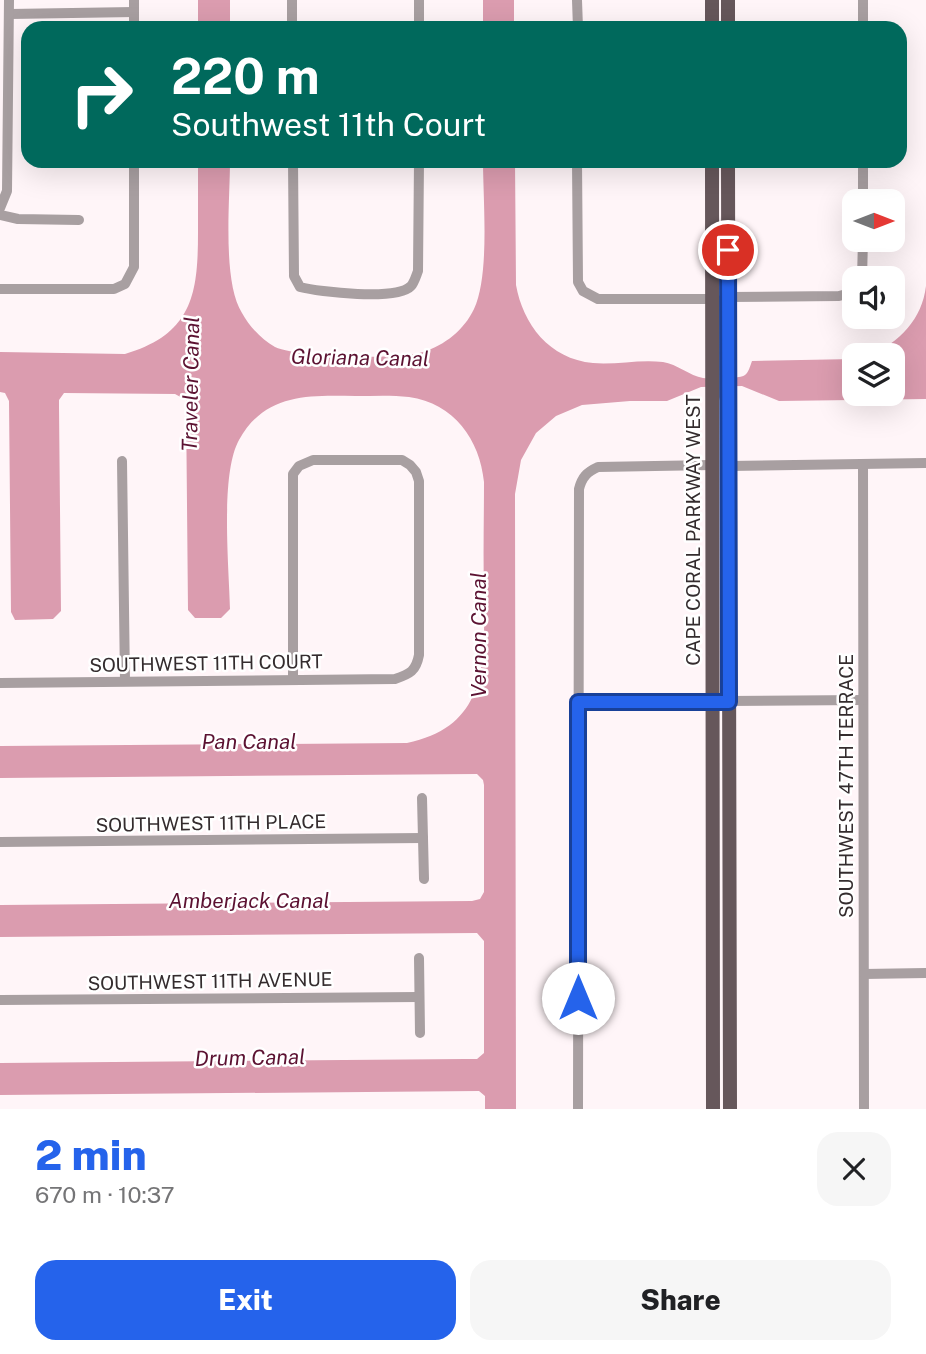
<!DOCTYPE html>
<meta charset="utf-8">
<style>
body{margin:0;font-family:"Public Sans",sans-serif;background:#f6f6f6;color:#202124;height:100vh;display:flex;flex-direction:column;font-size:26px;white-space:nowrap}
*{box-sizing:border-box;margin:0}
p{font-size:23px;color:#757577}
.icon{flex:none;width:38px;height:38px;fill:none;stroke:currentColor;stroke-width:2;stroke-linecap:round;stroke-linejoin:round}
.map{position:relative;height:1109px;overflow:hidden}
.details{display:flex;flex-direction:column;background:#fff;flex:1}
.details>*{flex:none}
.top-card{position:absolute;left:21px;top:21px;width:886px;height:147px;border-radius:21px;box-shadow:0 7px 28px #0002;background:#00695c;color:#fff;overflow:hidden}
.needle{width:46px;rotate:90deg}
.controls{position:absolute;left:842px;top:189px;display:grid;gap:14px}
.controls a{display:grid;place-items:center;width:63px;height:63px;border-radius:14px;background:#fff;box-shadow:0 7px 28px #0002;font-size:35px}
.pin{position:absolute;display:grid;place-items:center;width:60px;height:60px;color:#fff;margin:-30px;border:4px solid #fff;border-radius:50%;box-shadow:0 2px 7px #0007}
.me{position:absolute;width:77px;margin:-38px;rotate:0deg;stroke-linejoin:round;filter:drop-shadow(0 0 5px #0008)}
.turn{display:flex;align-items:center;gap:24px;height:147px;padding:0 35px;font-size:32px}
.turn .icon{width:91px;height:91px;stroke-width:2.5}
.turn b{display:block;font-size:49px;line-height:60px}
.round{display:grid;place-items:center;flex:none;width:74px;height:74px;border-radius:21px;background:#f6f6f6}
.overview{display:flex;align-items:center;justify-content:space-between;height:119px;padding:0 35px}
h1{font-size:42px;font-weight:800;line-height:52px;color:#2563eb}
.primary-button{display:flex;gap:14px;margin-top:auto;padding:14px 35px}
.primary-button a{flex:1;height:80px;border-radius:21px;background:#2563eb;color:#fff;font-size:28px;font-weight:800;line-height:80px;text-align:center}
.primary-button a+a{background:#f6f6f6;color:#202124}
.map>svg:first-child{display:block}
.water{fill:#db9caf}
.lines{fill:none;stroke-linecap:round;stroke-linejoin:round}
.minor{stroke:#a89fa1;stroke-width:10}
.major{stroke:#66575b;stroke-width:14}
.route-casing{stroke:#184099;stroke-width:18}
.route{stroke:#2563eb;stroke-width:12}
.labels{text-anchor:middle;stroke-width:5;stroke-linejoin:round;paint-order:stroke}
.street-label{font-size:19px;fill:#342c2e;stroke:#fff}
.water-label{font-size:21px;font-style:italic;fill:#5c1232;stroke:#fff}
</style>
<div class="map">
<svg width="926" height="1109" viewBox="0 0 926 1109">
<rect width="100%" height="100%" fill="#fff5f8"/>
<g class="water">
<rect x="198" y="0" width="32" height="28"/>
<rect x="483" y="0" width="31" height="28"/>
<path d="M 198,161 L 230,161 C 230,201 222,281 242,313 C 249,326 262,340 275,347 C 299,358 398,360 423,352 C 445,345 464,330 474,309 C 490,275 483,200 483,161 L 515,161 L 516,285 C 523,324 549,359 593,363 C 616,365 640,359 663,362 C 677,364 690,376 703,378 C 710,379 740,379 745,375 C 749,372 750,366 752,361 L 854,359 L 854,394 L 892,394 L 892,355 L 870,355 C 900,342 922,319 926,286 L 926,399 L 779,401 L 742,386 L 701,387 L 667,401 L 630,401 L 582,405 L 556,416 L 536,433 L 521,460 L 515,494 L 516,1109 L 485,1109 L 485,1096 L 479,1091 L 0,1095 L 0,1063 L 465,1059 L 477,1059 L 484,1053 L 484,941 L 477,933 L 0,937 L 0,905 L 472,901 L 480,899 L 484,892 L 484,785 L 483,780 L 477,774 L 0,778 L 0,746 L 407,743 C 491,726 484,658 484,589 C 483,553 484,518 484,482 C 480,440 454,403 409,397 C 392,395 374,396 356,396 C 309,395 265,393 239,440 C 220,474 229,567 230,609 L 221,618 L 195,618 L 188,610 L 186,400 L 175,394 L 64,393 L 59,400 L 59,407 L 61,611 L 53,619 L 15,620 L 11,612 L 9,401 L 5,393 L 0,392 L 0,352 L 125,354 C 193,334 198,293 198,232 C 198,208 198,185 198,161 Z"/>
</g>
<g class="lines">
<g class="minor">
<polyline points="134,0 134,28"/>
<polyline points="292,0 292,28"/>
<polyline points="419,0 419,28"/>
<polyline points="577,0 578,28"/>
<polyline points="863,0 863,28"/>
<polyline points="10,14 134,12"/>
<path d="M 293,161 L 294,276 L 300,287 C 319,292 397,301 411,286 C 414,283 416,276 418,271 L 419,161"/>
<path d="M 577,161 L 578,282 L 583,291 L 598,299 L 716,299 C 732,323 713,375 727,405"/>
<polyline points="863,161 863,201"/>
<polyline points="0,208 7,191 9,0"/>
<polyline points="0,215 18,219 79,220"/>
<polyline points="862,278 863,240"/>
<polyline points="0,289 114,289 125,284 134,267 134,161"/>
<polyline points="728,297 839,296 854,292"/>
<polyline points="122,461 125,681"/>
<polyline points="863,464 864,1109"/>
<polyline points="729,466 926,463"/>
<path d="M 0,683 L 395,679 C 410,674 416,671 419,655 L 419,481 L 416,472 L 410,465 L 402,460 L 313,460 L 299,466 L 293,474 L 293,680"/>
<polyline points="578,702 863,700"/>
<polyline points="422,798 424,879"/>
<polyline points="0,842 423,838"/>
<polyline points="419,958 420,1033"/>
<polyline points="864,974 926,973"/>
<polyline points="0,1000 419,997"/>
<path d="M 578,1109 L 579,489 C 582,477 587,472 598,467 L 712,465"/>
</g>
<g class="major">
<polyline points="728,0 728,28"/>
<polyline points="712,28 712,0"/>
<polyline points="712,161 713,1109"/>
<polyline points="728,161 730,1109"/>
</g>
</g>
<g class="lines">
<g class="route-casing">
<polyline id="route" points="578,998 578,702 729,702 728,250"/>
</g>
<use href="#route" class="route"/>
</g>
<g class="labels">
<g class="street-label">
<text transform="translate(693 530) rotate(-90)" y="7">CAPE CORAL PARKWAY WEST</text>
<text transform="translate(206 663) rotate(-1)" y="7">SOUTHWEST 11TH COURT</text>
<text transform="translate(846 786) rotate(-90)" y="7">SOUTHWEST 47TH TERRACE</text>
<text transform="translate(211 823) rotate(-1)" y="7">SOUTHWEST 11TH PLACE</text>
<text transform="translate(210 981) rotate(-1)" y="7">SOUTHWEST 11TH AVENUE</text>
</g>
<g class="water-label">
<text transform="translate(360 358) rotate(1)" y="7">Gloriana Canal</text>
<text transform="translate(191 384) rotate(-89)" y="7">Traveler Canal</text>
<text transform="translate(479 635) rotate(-90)" y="7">Vernon Canal</text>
<text x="249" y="749">Pan Canal</text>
<text x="249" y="908">Amberjack Canal</text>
<text transform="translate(250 1058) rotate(-1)" y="7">Drum Canal</text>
</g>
</g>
</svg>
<div class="controls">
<a><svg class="needle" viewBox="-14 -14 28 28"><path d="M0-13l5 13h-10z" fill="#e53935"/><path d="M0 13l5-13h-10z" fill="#757577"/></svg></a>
<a><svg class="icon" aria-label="sound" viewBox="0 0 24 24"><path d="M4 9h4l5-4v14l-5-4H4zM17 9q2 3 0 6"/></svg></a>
<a><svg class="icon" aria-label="layers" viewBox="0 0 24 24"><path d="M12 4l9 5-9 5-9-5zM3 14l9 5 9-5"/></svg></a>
</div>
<div class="pin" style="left:728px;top:250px;background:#d93025"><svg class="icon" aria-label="arrive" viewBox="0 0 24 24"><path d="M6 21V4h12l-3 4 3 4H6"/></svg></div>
<svg class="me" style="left:578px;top:998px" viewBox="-20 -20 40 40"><circle r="19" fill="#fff"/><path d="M0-13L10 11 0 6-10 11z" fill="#2563eb"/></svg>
<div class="top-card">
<div class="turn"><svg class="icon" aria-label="right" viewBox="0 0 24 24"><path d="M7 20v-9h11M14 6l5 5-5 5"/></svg><div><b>220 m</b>Southwest 11th Court</div></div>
</div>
</div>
<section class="details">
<div class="overview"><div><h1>2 min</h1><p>670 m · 10:37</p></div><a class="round"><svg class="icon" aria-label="close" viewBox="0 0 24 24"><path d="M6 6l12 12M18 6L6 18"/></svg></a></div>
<div class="primary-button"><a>Exit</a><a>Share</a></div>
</section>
